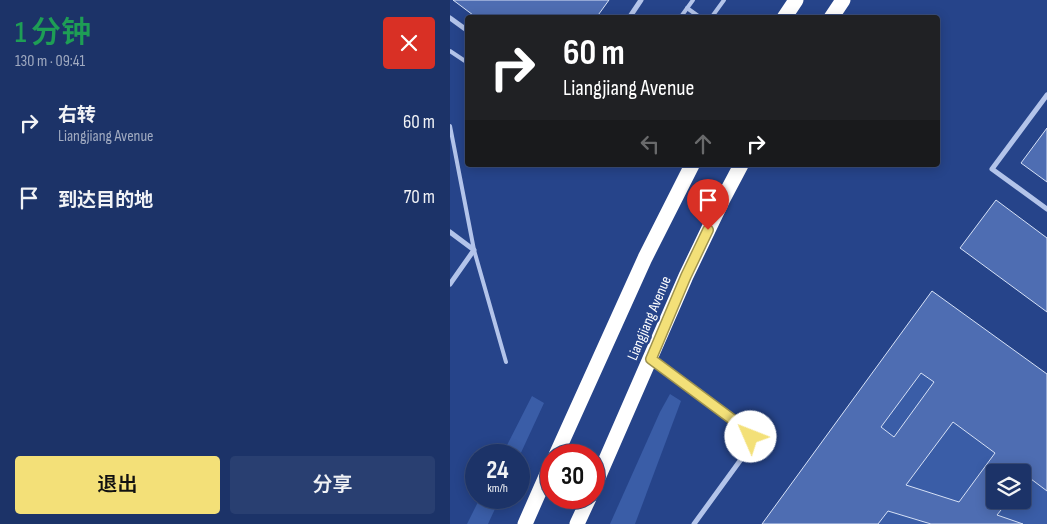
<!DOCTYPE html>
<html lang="zh">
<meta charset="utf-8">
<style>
body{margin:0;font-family:"Sofia Sans Condensed","Noto Sans SC",sans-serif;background:#293f71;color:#f1f3f6;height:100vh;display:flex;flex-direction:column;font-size:19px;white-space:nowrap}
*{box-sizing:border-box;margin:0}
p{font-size:16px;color:#a0aac0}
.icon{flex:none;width:28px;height:28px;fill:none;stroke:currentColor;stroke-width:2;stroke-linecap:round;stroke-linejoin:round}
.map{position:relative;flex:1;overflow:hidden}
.details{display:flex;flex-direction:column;background:#1c3368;width:450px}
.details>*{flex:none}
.banner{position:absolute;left:15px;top:15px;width:475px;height:152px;border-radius:5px;box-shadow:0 2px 12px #0003,0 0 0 1px #3a4e7c;background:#202124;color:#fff;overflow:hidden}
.fabs{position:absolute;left:536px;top:464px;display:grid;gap:10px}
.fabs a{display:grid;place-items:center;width:45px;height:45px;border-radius:5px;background:#1c3368;box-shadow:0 2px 12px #0003,0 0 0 1px #3a4e7c;font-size:25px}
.speed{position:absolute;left:15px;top:444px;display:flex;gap:10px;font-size:25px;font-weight:700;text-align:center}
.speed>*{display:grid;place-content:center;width:65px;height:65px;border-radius:50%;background:#1c3368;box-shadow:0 2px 12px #0003,0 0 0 1px #3a4e7c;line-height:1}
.speed small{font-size:12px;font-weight:400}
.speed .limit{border:8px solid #d22;background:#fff;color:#111}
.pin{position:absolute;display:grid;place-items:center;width:42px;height:42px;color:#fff;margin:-51px -21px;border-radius:50% 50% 50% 0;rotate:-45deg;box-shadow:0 0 5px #0007}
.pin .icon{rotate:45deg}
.me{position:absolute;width:55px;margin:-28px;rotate:314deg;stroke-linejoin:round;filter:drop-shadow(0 0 4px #0008)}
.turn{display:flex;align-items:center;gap:18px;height:105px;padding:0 15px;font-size:22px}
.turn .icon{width:65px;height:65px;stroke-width:2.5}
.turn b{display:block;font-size:35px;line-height:42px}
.lanes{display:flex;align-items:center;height:48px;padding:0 15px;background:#0003;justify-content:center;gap:25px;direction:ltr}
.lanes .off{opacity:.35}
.round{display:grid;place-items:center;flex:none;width:52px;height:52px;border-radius:5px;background:#293f71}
.head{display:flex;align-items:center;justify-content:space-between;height:85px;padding:0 15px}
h1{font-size:30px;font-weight:600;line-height:38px;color:#1e9e55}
.cta{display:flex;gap:10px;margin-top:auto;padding:10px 15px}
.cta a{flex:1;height:58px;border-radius:5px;background:#f3e078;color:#111;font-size:20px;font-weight:600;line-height:58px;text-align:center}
.cta a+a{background:#293f71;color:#f1f3f6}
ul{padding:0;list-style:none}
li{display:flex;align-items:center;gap:15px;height:75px;padding:0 15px}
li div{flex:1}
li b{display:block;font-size:19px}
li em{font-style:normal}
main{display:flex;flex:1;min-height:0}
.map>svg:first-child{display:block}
.green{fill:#3a5da7}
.building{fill:#4e6db2;stroke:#d7e2f7;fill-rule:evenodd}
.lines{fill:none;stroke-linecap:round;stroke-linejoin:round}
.lane{stroke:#b3c4ea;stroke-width:4}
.street{stroke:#b3c4ea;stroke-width:5}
.highway{stroke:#fff;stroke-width:15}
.route-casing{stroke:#9e924e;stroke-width:12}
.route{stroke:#f3e078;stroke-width:9}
.labels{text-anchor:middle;stroke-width:5;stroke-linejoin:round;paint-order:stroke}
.street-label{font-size:15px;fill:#fff;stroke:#26448a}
</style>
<main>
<section class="details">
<div class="head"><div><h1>1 分钟</h1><p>130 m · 09:41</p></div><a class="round" style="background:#d93025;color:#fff"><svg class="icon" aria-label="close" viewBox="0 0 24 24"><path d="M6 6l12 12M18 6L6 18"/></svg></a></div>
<ul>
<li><svg class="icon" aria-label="right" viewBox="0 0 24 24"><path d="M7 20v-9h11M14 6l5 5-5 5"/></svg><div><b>右转</b><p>Liangjiang Avenue</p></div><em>60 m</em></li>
<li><svg class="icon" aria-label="arrive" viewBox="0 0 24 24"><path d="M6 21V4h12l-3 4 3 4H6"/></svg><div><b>到达目的地</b></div><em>70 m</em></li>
</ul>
<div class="cta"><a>退出</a><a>分享</a></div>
</section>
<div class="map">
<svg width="597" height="524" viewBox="0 0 597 524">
<rect width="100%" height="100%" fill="#26448a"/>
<g class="green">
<polygon points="471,373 484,382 444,437 431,427"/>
<polygon points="220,394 231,401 185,524 160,524 210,412"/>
<polygon points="82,396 94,403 69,457 69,455 52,455"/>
<polygon points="503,422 545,453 509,502 456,485"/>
<polygon points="577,476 597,491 597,524 573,524 547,515 559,500 572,500 573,481"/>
<polygon points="30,498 50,498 38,524 17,524"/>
<polygon points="438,511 481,524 428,524"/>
</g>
<g class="building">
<polygon points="3,0 159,0 146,18 27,18"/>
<polygon points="597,128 597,182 571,163"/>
<polygon points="546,200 597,238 597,312 510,248"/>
<path d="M 482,291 L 597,374 L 597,491 L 577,476 L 572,481 L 572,472 L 545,472 L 545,500 L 559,500 L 547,515 L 573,524 L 481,524 L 438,511 L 428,524 L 312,524 ZM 471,373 L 484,382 L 444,437 L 431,427 ZM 503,422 L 545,453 L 509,502 L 456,485 Z"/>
</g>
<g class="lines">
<g class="lane">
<polyline points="237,8 251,18"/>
<polyline points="230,18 243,0"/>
<polyline points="261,18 274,0"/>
<polyline points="0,51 18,63"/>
<polyline points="0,126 24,250 56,362"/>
</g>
<g class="street">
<polyline points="0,18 18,31"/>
<polyline points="179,18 191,0"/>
<polyline points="597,95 542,169 597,209"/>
<polyline points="0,232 24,250 0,284"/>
<polyline points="201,359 295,428 301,437 300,447 244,524"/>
</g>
<g class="highway">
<polyline points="334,18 346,0"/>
<polyline points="381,18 393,0"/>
<polyline points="106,455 195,258 242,165"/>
<polyline points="144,487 236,276 273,199 291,165"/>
<polyline points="75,524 101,465"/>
<polyline points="127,524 139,498"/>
</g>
</g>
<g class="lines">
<g class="route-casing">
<polyline id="route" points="258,230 236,276 201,359 294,428 301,437"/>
</g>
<use href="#route" class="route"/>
</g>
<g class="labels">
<g class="street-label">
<text transform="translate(199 318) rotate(-67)" y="5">Liangjiang Avenue</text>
</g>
</g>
</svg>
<div class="fabs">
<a><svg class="icon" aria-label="layers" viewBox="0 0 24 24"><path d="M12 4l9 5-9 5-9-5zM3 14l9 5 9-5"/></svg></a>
</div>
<div class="speed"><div>24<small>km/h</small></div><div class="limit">30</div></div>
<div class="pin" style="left:258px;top:230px;background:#d93025"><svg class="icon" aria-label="arrive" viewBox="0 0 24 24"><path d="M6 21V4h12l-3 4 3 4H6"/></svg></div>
<svg class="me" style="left:301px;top:437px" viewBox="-20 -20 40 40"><circle r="19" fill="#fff"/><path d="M0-13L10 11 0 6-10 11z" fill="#f3e078"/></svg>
<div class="banner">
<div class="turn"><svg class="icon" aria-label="right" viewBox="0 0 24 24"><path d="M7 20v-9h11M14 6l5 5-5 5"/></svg><div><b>60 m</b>Liangjiang Avenue</div></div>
<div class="lanes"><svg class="icon off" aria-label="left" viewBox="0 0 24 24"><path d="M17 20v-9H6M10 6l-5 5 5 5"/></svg><svg class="icon off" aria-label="ahead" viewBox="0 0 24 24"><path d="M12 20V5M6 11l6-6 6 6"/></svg><svg class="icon" aria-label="right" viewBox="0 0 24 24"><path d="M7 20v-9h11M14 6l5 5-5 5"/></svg></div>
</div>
</div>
</main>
